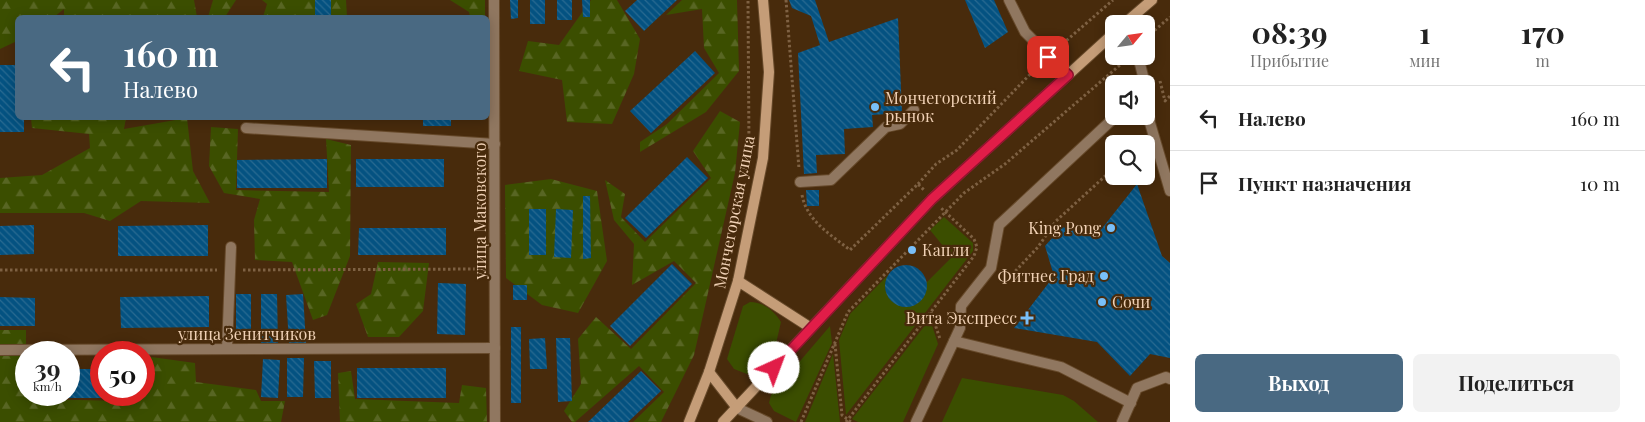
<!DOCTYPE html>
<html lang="ru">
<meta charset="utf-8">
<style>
body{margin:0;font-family:"Playfair Display",serif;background:#f2f2f2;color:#222;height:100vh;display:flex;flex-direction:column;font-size:19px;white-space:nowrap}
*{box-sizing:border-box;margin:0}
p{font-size:16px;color:#767676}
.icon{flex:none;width:28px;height:28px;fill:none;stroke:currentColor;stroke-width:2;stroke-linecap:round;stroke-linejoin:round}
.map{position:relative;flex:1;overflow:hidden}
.panel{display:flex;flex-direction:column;background:#fff;width:475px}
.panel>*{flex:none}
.guide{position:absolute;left:15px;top:15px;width:475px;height:105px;border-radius:8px;box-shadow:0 2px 12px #0003;background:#496982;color:#fff;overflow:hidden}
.needle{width:32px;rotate:61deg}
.buttons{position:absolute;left:1105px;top:15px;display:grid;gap:10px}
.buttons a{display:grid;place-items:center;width:50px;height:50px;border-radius:8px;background:#fff;box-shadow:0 2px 12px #0003;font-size:25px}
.speed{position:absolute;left:15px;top:341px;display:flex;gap:10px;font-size:25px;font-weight:700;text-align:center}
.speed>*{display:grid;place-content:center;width:65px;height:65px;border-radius:50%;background:#fff;box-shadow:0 2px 12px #0003;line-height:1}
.speed small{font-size:12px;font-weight:400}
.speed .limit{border:8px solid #d22;background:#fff;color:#111}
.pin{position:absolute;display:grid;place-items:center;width:42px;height:42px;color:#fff;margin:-21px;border-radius:10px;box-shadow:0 2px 8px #0006}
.me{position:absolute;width:55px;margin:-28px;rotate:43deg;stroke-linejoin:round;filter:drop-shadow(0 0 4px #0008)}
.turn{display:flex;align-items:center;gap:18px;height:105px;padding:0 25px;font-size:22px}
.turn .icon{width:65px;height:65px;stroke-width:2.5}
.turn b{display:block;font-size:35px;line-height:42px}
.eta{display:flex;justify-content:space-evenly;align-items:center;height:85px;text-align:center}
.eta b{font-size:30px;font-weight:700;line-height:35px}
.cta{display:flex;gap:10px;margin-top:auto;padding:10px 25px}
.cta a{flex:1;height:58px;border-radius:8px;background:#496982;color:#fff;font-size:20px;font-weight:700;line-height:58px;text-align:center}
.cta a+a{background:#f2f2f2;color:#222}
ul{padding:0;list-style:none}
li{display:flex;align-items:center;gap:15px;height:65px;padding:0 25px;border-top:1px solid #e0e0e0}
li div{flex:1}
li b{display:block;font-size:19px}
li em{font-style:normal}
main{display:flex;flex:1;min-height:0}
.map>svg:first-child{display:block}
.grass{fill:#3b4e00}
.forest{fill:url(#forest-firs)}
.building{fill:url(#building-back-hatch)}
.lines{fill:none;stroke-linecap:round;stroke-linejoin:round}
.lane-casing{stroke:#66492a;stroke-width:12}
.street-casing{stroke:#66492a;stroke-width:12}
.secondary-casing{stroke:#66492a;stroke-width:12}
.path{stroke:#7e6143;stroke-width:3;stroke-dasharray:2.5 2.5;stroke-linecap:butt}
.lane{stroke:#907760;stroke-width:10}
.street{stroke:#907760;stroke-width:10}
.secondary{stroke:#c59d78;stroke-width:10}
.route-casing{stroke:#92132f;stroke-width:12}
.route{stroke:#e11d48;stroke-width:9}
.poi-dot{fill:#79bff8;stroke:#482b0c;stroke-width:2}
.labels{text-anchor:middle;stroke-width:4.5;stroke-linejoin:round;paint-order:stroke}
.poi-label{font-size:16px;fill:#f0d1b5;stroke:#482b0c;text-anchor:start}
.street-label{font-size:16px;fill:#f0d1b5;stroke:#482b0c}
</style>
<main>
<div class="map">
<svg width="1170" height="422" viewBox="0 0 1170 422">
<defs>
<pattern id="forest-firs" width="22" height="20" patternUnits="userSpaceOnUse" patternTransform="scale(1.25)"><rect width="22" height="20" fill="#3b4e00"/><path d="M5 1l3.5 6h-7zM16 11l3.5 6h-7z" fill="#586623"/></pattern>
<pattern id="building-back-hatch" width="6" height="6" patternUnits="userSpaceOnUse" patternTransform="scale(1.25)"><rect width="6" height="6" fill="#045281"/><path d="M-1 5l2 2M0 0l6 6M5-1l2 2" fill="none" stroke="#296a91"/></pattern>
</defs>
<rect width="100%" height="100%" fill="#482b0c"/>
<g class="grass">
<path d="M 944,217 L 973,243 L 973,251 L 846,415 L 839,340 L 850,314 L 888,275 C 881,290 888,303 905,307 L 918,303 L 926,290 L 926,283 L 952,257 L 930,230 Z"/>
<path d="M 750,302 C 764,302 774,311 781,322 L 775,348 L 747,374 L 734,369 L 727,359 L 743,306 Z"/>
<polygon points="930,319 938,344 903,422 858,422 852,419"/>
<polygon points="830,326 832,343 796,422 774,411 769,403 771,395"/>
<polygon points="833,354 840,422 805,422"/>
<polygon points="962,378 1063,395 1074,401 1098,422 942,422"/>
</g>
<g class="forest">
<polygon points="0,0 194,0 197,17 64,17 64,9 54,17 18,18 17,41 0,49"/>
<polygon points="213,0 236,0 225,17 208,17"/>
<polygon points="262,0 346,0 347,17 263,17 267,4"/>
<polygon points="450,0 485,0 485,17 470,17 469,12"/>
<polygon points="591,0 617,0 640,39 634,74 612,124 567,122 562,80 519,71 528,41 559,45"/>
<polygon points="682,0 737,0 739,71 706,112 640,152 640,142 667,124 719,73 704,48 702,9 666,15"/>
<polygon points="720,111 740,122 735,173 694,355 661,422 633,422 664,392 639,366 575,422 572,422 564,411 581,384 578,339 596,317 631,349 696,283 674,261 632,285 634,244 614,220 605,180 625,194 621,217 645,242 711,178 693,151"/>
<polygon points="31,118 126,118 124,129 187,118 193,171 210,203 141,201 110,221 84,213 0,213 0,178 42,175 90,148 89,134 32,128"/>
<polygon points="211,127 238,129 236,190 329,192 326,139 351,145 350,256 327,315 313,320 292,262 255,260 254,220 260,199 224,193 209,166"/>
<polygon points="551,179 597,191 607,261 578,313 542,305 506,278 505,185"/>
<polygon points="378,262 429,263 423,311 399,337 368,337 356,304 371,294"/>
<polygon points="0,330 26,330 26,395 28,395 29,399 126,401 126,395 144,395 144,356 195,363 196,382 256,390 261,401 285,401 281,422 0,422"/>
<polygon points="351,371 355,399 459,403 462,385 486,388 487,422 340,422 338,373"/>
</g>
<g class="building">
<rect x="315" y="0" width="16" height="16"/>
<polygon points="510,0 518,0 518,18 511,19"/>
<rect x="530" y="0" width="15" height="24"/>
<rect x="557" y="0" width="15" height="20"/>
<polygon points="582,0 590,0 590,17 583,17"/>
<polygon points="637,0 677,0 644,31 625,11"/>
<polygon points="789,0 815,0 829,42 898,18 902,113 872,115 873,127 844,129 845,154 816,155 817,173 804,174 798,53 820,45 811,16 792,8"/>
<polygon points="965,0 994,0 1008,32 985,48"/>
<polygon points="695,51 715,73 651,133 630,111"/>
<polygon points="0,65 18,65 18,118 24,118 24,132 0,132"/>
<rect x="423" y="118" width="28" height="8"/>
<polygon points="687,157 708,178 646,238 625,218"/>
<polygon points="327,159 327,188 237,188 237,160"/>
<rect x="356" y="159" width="88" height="28"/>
<polygon points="1137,184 1162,256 1170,263 1170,358 1150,354 1130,376 1097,342 1014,328 1054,276 1045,246 1062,227 1096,236"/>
<polygon points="806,190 819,190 819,206 807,206"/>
<polygon points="583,196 590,196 591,258 583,259"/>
<rect x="529" y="209" width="17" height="46"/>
<polygon points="556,209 573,210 571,258 554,257"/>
<polygon points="34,225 34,254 0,255 0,226"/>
<polygon points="208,225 208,256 118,256 118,226"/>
<polygon points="359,228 446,228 446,255 358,255"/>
<polygon points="672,264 692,284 630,346 610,326"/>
<circle cx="906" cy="286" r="21"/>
<polygon points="438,283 466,284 465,335 437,334"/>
<rect x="513" y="285" width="14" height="15"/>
<rect x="236" y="294" width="15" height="47"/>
<polygon points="261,294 277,294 278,343 261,343"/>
<polygon points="303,294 306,343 289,343 286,295"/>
<polygon points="209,296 209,327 121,328 120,297"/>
<polygon points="0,297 35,298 35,326 0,326"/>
<rect x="511" y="327" width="10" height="76"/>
<polygon points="545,338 547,369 530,369 529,339"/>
<polygon points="556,338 570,338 572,401 558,402"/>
<polygon points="287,358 304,358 303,397 287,397"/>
<polygon points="263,359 280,360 278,398 261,397"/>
<polygon points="314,361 331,361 331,398 315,398"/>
<rect x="357" y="368" width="89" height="30"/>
<polygon points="69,369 101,369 101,395 122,395 122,398 32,398 32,395 69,395"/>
<polygon points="641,371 661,391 628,422 588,422"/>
</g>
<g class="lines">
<g class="lane-casing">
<g id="lane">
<polyline points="1009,0 1025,32 1068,75"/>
<polyline points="1138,56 1145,84"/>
<polyline points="1146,90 1150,123 1170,191"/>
<polyline points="246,128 495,144"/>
<polyline points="800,182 831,180 886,127 900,124 914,110"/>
<polyline points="954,341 960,328 961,306 991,268 999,225 1116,116"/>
<polyline points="227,349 231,247"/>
<polyline points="916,422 954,341 1061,367 1131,403"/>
<polyline points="1122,422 1137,388 1166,377 1170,379"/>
</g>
</g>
<g class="street-casing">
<g id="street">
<polyline points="494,0 495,422"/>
<polyline points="0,350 495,348"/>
<polyline points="737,408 767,422"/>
</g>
</g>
<g class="secondary-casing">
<g id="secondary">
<polyline points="1124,24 1152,0"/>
<polyline points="738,281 811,328"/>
<polyline points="709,372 737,408"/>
<polyline points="689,422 709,372 738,281 763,158 769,72 763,0"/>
<polyline points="723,422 932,199 1114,33"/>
</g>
</g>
<g class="path">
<polyline points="786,0 799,169"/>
<polyline points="748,1 749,149"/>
<polyline points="1147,36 1151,49"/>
<polyline points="1147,37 1170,17"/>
<polyline points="1059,47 1113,0"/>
<polyline points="1160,81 1165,101 1170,96"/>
<polyline points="918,184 936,164 957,150 1039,65"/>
<path d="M 802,195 C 807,221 830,234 850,250 L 918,184 L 924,190"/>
<polyline points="0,270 217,270"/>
<polyline points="243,270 482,269"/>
<polyline points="1001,275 1007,280 1038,247 1056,221 1114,168"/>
<polyline points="721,286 730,241"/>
<polyline points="931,312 940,339"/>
<polyline points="835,344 842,415 851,422"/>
<polyline points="801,422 848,312 964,193 1005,164 1127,59"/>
<polyline points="846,422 974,256 977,247 974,239 940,207"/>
</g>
<use href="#lane" class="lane"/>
<use href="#street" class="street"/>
<use href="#secondary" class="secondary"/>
</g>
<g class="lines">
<g class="route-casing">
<polyline id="route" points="774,368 932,199 1068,75 1048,57"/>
</g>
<use href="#route" class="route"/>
</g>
<g class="poi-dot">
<circle cx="875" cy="107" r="5"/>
<circle cx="1111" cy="228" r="5"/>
<circle cx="912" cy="250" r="5"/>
<circle cx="1104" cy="276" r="5"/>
<circle cx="1102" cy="302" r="5"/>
<path d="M1024.5 310.5h5v5h5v5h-5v5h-5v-5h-5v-5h5z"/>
</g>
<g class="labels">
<g class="poi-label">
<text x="885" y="104">Мончегорский<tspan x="885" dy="18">рынок</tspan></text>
<text x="1101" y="234" text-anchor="end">King Pong</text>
<text x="922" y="256">Капли</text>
<text x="1094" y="282" text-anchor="end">Фитнес Град</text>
<text x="1112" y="308">Сочи</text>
<text x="1017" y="324" text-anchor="end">Вита Экспресс</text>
</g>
<g class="street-label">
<text transform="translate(480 211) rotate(-90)" y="6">улица Маковского</text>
<text transform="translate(734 212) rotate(-79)" y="6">Мончегорская улица</text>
<text x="247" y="340">улица Зенитчиков</text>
</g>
</g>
</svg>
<div class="buttons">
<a><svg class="needle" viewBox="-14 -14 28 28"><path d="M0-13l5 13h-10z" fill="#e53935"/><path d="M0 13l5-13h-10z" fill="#767676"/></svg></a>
<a><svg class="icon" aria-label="sound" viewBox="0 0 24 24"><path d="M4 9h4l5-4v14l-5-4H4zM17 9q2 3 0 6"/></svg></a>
<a><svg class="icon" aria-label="search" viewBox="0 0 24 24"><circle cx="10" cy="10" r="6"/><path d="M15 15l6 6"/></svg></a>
</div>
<div class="speed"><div>39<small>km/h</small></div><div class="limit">50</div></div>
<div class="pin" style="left:1048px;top:57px;background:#d93025"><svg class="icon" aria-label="arrive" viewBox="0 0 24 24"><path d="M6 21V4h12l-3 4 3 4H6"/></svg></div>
<svg class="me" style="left:774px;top:368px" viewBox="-20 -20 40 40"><circle r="19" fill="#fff"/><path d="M0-13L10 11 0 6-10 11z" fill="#e11d48"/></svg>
<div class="guide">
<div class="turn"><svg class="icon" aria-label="left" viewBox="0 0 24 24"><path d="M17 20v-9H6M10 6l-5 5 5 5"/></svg><div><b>160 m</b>Налево</div></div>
</div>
</div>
<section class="panel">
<div class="eta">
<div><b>08:39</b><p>Прибытие</p></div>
<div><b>1</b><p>мин</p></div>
<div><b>170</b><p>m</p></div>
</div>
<ul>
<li><svg class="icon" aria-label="left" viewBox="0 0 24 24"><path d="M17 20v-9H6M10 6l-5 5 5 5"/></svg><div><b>Налево</b></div><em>160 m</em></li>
<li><svg class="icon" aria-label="arrive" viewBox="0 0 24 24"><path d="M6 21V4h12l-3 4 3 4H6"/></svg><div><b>Пункт назначения</b></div><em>10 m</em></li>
</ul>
<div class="cta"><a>Выход</a><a>Поделиться</a></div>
</section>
</main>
